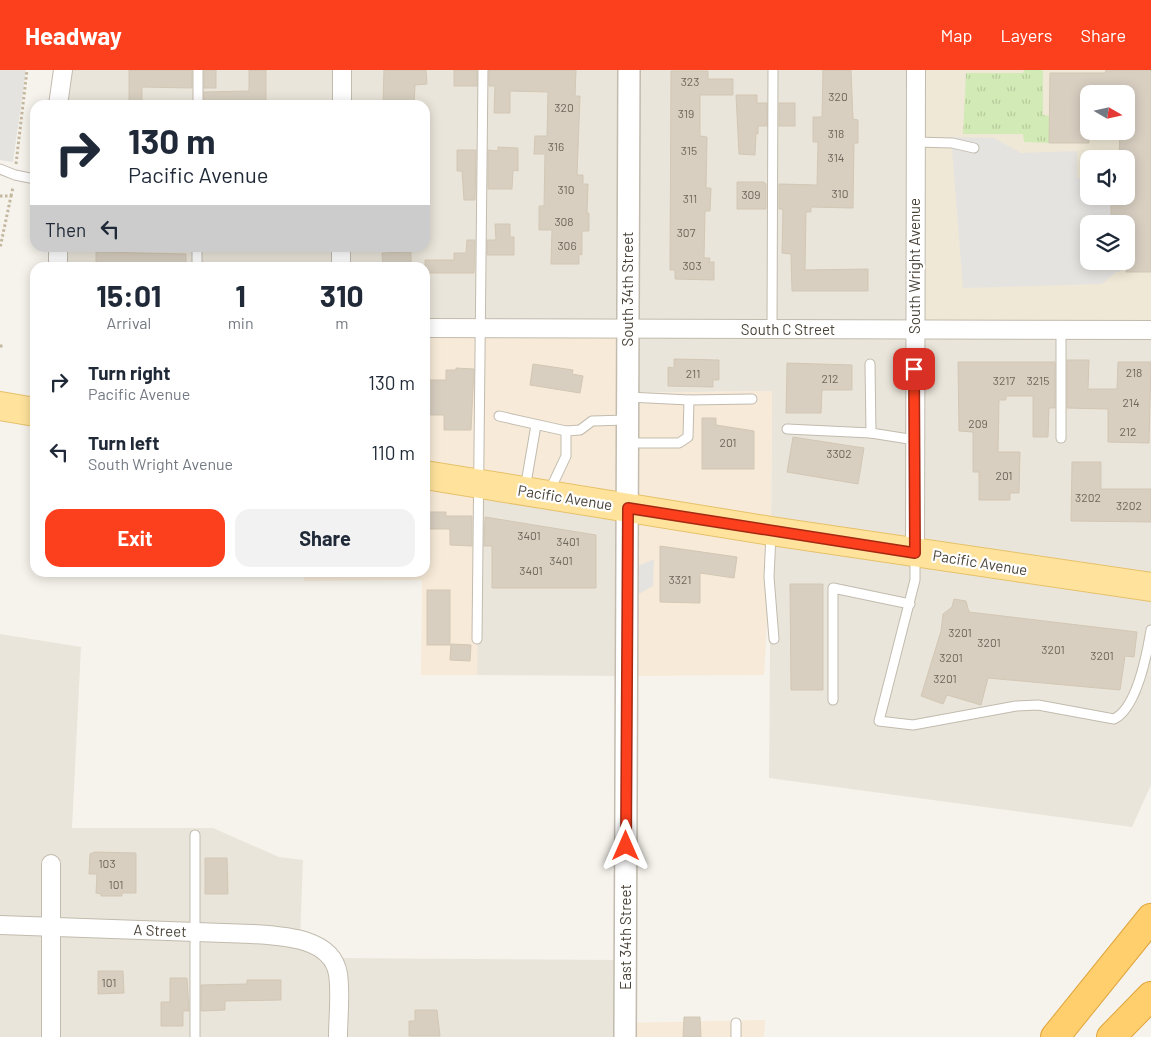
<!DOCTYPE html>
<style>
body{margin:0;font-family:Barlow,sans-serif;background:#f2f2f3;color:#1f2937;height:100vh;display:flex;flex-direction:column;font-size:19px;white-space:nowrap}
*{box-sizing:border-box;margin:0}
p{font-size:16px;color:#747a83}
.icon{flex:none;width:28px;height:28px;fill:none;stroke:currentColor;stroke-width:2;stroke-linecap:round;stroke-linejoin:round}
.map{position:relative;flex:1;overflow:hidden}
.drawer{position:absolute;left:30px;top:192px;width:400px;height:315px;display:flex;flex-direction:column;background:#fff;border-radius:15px;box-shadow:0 2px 12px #0003}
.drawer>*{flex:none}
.banner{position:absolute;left:30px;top:30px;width:400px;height:152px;border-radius:15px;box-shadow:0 2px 12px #0003;background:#fff;color:#1f2937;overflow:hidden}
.needle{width:32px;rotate:99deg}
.fabs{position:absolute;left:1080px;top:15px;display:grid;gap:10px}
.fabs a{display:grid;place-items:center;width:55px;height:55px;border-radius:10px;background:#fff;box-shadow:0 2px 12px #0003;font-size:25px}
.pin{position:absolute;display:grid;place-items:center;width:42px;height:42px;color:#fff;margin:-21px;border-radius:10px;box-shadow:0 2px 8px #0006}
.me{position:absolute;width:55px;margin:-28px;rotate:0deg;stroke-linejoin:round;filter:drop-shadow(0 0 4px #0008)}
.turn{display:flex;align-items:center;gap:18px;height:105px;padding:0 15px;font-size:22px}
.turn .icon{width:65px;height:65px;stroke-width:2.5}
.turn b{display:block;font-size:35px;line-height:42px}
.then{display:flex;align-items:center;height:48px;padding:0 15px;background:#0003;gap:10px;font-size:19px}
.eta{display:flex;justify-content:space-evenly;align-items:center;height:85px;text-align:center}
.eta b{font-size:30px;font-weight:700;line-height:35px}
.primary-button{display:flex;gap:10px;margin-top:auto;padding:10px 15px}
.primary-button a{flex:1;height:58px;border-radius:15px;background:#fc3f1d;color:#fff;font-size:20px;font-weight:700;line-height:58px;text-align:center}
.primary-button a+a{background:#f2f2f3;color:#1f2937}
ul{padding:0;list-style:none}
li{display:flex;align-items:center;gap:15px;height:70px;padding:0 15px}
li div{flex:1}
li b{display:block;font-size:19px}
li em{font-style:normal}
header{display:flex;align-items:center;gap:30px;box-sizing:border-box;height:70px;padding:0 25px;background:#fc3f1d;color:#fff}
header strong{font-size:24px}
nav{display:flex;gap:28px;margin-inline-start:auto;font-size:18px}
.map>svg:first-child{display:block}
.residential{fill:#eae5da}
.commercial{fill:#f7ead8}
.education{fill:#efe8d6;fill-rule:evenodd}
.grass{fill:url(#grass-tufts)}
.parking{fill:#e5e3e0}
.building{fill:#d8cfc1;stroke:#d3c7b4}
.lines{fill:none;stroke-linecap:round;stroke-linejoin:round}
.service-casing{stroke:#c2bbae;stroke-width:11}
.minor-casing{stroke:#c2bbae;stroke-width:20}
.tertiary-casing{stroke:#c2bbae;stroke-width:24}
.primary-casing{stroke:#e6c16a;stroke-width:30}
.motorway-casing{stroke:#e0a43c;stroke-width:30}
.path{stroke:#c4b79f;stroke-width:3;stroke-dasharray:2.5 2.5;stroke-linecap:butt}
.service{stroke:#fff;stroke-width:9}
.minor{stroke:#fff;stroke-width:18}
.tertiary{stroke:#fff;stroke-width:21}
.primary{stroke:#ffe39c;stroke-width:28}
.motorway{stroke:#ffcf6e;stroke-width:28}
.route-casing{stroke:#a42913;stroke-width:12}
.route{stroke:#fc3f1d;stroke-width:9}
.labels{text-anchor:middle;stroke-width:4.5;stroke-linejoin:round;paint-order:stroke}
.number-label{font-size:12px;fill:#6e675b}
.street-label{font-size:15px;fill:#4b4439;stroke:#fff}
</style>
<header>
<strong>Headway</strong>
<nav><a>Map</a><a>Layers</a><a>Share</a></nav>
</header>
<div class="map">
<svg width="1151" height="967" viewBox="0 0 1151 967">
<defs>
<pattern id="grass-tufts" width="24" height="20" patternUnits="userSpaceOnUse" patternTransform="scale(1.25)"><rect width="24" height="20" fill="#d2eab5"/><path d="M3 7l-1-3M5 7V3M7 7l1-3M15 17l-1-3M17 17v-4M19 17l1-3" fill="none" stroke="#b6ca9c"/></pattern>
</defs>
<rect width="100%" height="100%" fill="#f6f3ec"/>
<g class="residential">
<polygon points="63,0 916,0 914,260 1151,260 1151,715 1132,757 769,708 772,321 628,323 425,258 425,198 58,197 58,178 425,178 425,35 58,35"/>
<polygon points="479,414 628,438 624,606 477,605"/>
<polygon points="0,564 81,577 72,758 213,758 279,787 303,790 300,870 330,888 623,890 622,967 0,967"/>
</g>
<g class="commercial">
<polygon points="425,258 628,259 628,323 772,321 771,486 764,605 624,606 628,438 479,414 477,605 421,605 422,510 304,511 304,503 425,502"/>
<polygon points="765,950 764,967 622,967 622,953"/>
</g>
<path class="education" d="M 916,0 L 1151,0 L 1151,260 L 914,260 ZM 1089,24 L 1126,24 L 1126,61 L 1089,61 ZM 1089,89 L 1126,89 L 1126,126 L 1089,126 ZM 1089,154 L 1126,154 L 1126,191 L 1089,191 Z"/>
<polygon class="grass" points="1024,0 1043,0 1043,45 1049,46 1049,73 1024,72 1023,64 963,64 966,3 1023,3"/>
<g class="parking">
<polygon points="0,0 26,0 13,92 0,90"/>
<polygon points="951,67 994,68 1021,83 1077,81 1077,108 1089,109 1089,126 1111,126 1111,146 1119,146 1119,154 1089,154 1089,191 1120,191 1120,202 1116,202 1102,214 963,218"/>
<polygon points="654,489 653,516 637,525 638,496"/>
</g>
<g class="building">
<polygon points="129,0 192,0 192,18 142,17 142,35 129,35"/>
<rect x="204" y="0" width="12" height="18"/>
<polygon points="249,0 266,0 266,35 204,35 204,22 249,21"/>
<polygon points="384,0 426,0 427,14 415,15 414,35 383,35"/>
<rect x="454" y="0" width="23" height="16"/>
<polygon points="489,0 576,0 575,26 580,26 577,105 583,105 583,114 588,114 587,143 589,143 589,161 582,161 582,185 579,184 579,194 551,194 552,160 539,160 539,136 544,136 545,84 534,84 535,66 547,66 548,22 510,21 510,43 494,43 495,16 489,16"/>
<polygon points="823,0 851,0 853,49 858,50 858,73 854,73 853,138 811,137 811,142 806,142 805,200 868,199 868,221 792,221 791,184 782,183 783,139 779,139 779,114 817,115 818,72 813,72 813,47 822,47"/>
<polygon points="1106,0 1151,0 1151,202 1126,202 1126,154 1119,154 1119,146 1111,146 1111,126 1126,126 1126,89 1119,89 1120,61 1126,61 1126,24 1089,24 1089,73 1049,73 1050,3 1105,3"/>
<polygon points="671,1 708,1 708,9 733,9 733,25 700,25 700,66 707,67 706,118 711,118 710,141 705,141 704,188 710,188 709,192 714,192 714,210 675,209 675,200 670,200"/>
<polygon points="736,25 757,25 757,33 767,33 767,56 758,56 758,64 756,63 755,85 739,84"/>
<rect x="779" y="33" width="16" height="23"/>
<polygon points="498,77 518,78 518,101 513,100 512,119 488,119 488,80 498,81"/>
<polygon points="457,80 476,80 475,130 464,130 462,101 457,101"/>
<polygon points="737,112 764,112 766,114 766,139 737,139"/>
<polygon points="495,154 510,154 510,167 514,167 514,185 487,185 487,170 496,170"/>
<polygon points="467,170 475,170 474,203 425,203 425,190 454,190 454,183 466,183"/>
<polygon points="96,182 186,184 186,198 96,198"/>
<polygon points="411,182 411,198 383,198 382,183"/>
<polygon points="674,289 719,290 719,310 713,310 713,317 668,316 668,297 674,298"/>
<polygon points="1067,290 1089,290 1088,319 1117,319 1118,292 1151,292 1149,373 1108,372 1108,339 1067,338"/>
<polygon points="958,292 1055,292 1055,338 1049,338 1048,367 1033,367 1033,326 1006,326 1006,330 999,330 998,382 1020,382 1019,423 1010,423 1010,430 979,430 979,402 973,402 973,362 959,361"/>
<polygon points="787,293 852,295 852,320 822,320 821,343 786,343"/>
<polygon points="533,294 573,300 572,304 583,306 580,323 530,315"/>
<polygon points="456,298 474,299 471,360 444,360 444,345 425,345 425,310 446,310 446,300 456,300"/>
<polygon points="702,348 716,348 716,355 754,361 754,399 702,399"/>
<polygon points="793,367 864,378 858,414 787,402"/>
<polygon points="1072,392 1101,392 1101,419 1151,419 1151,452 1071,451"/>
<polygon points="427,442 446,442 446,446 472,446 472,476 450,475 450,459 427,459"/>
<polygon points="485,447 596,465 596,518 492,518 492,476 484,476"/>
<polygon points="660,476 737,487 734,508 700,503 700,533 660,532"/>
<polygon points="790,514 823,514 823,620 791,620"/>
<rect x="427" y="520" width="23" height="55"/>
<polygon points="954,529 966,531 969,542 1137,562 1134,587 1125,586 1120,620 988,608 981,635 947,625 943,634 921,626 941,561 943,544 952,537"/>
<polygon points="451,574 471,575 470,591 450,590"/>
<polygon points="95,782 136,783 136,823 122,823 122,826 101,826 101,824 96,823 97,804 89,804 90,784"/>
<polygon points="205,788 227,788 228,824 205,824"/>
<polygon points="98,901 123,901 124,923 98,924"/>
<polygon points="170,908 187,908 189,941 183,941 183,956 161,956 161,932 170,932"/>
<polygon points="247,910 281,910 281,930 225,931 225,940 201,941 201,915 247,914"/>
<polygon points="415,940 437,940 440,966 409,966 409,951 415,951"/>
<polygon points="684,947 700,947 701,967 683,967"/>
</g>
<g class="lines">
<g class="service-casing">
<g id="service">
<polyline points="198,35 198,0"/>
<polyline points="916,72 952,73 974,78"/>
<polyline points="0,99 15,105 35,109"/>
<polyline points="197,198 197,178"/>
<polyline points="772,260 773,0"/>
<polyline points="1061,260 1061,368"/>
<polyline points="870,294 871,363"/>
<polyline points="628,327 689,330 752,329"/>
<polyline points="499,346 566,361 580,360 592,351 627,350"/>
<polyline points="787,359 871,363 915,370"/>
<polyline points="628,373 679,373 688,367 689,330"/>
<polyline points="525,419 536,355"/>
<polyline points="549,422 566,386 566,361"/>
<polyline points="771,464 769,507 774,569"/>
<path d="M 915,485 L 915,510 L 879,651 L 913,655 L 1016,636 L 1038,635 L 1114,649 C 1137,638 1147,584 1151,560"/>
<polyline points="477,569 483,0"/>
<polyline points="833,630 833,518 910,534"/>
<polyline points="195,967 195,765"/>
<polyline points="736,967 736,953"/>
</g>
</g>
<g class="minor-casing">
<g id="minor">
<polyline points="58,35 63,0"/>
<polyline points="342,35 342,0"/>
<polyline points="58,178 58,198"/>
<polyline points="341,198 341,178"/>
<polyline points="425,258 1151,260"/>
<polyline points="915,483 916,0"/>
<path d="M 0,855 L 252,864 C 281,866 332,867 338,904 C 341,924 338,947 338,967"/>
<polyline points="51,967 51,794"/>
</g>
</g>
<g class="tertiary-casing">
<polyline id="tertiary" points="625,967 629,0"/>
</g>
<g class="primary-casing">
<g id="primary">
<polyline points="0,336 35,342"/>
<polyline points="425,405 771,461 1151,517"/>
</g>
</g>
<g class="motorway-casing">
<g id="motorway">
<polyline points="1055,967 1151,848"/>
<polyline points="1111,967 1151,926"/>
</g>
</g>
<g class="path">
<polyline points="16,94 27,0"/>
<polyline points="0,126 11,126 0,178"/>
<polyline points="11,126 13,117"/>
<polyline points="0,276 3,276"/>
</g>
<use href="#service" class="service"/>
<use href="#minor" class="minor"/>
<use href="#tertiary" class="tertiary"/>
<use href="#primary" class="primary"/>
<use href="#motorway" class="motorway"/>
</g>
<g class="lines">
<g class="route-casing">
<polyline id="route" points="626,776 628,438 915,483 914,299"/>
</g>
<use href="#route" class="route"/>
</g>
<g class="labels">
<g class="number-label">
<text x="690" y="16">323</text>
<text x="838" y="31">320</text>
<text x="564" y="42">320</text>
<text x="686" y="48">319</text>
<text x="836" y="68">318</text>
<text x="556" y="81">316</text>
<text x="689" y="85">315</text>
<text x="836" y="92">314</text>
<text x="566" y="124">310</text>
<text x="840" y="128">310</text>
<text x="751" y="129">309</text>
<text x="690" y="133">311</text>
<text x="564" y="156">308</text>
<text x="686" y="167">307</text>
<text x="567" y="180">306</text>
<text x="692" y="200">303</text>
<text x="1134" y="307">218</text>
<text x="693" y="308">211</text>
<text x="830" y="313">212</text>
<text x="1004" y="315">3217</text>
<text x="1038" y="315">3215</text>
<text x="1131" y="337">214</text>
<text x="978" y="358">209</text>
<text x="1128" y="366">212</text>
<text x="728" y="377">201</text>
<text x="839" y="388">3302</text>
<text x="1004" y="410">201</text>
<text x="1088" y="432">3202</text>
<text x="1129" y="440">3202</text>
<text x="529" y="470">3401</text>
<text x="568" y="476">3401</text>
<text x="561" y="495">3401</text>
<text x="531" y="505">3401</text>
<text x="680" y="514">3321</text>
<text x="960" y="567">3201</text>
<text x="989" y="577">3201</text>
<text x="1053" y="584">3201</text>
<text x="1102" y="590">3201</text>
<text x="951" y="592">3201</text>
<text x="945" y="613">3201</text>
<text x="107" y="798">103</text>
<text x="116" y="819">101</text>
<text x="109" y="917">101</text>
</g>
<g class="street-label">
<text transform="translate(915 196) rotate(-90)" y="5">South Wright Avenue</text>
<text transform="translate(628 219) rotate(-90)" y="5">South 34th Street</text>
<text x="788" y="265">South C Street</text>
<text transform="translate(565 428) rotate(9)" y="5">Pacific Avenue</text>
<text transform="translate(980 493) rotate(9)" y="5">Pacific Avenue</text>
<text transform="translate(160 861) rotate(2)" y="5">A Street</text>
<text transform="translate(626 867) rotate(-90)" y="5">East 34th Street</text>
</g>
</g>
</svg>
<div class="fabs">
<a><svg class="needle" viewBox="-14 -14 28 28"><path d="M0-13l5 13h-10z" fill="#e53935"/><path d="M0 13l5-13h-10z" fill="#747a83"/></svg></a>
<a><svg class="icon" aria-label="sound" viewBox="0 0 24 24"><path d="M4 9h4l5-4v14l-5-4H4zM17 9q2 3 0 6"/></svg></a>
<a><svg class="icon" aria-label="layers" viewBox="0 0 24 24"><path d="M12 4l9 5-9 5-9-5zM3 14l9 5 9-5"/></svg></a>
</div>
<div class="pin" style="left:914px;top:299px;background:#d93025"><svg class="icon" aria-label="arrive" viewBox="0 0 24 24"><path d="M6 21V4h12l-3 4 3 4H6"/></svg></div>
<svg class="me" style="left:626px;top:776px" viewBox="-20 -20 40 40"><path d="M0-17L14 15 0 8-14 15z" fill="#fc3f1d" stroke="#fff" stroke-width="4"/></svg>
<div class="banner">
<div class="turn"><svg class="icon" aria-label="right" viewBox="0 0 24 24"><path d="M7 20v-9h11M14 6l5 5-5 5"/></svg><div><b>130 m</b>Pacific Avenue</div></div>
<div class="then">Then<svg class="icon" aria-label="left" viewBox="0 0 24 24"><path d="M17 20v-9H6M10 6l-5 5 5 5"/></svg></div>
</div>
<section class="drawer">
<div class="eta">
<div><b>15:01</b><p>Arrival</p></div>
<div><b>1</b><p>min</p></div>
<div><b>310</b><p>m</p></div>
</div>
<ul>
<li><svg class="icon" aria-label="right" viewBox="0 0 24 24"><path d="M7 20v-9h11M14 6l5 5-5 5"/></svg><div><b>Turn right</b><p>Pacific Avenue</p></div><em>130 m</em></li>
<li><svg class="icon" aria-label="left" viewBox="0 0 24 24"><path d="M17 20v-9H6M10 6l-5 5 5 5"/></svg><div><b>Turn left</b><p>South Wright Avenue</p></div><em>110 m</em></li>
</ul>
<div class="primary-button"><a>Exit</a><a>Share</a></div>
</section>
</div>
